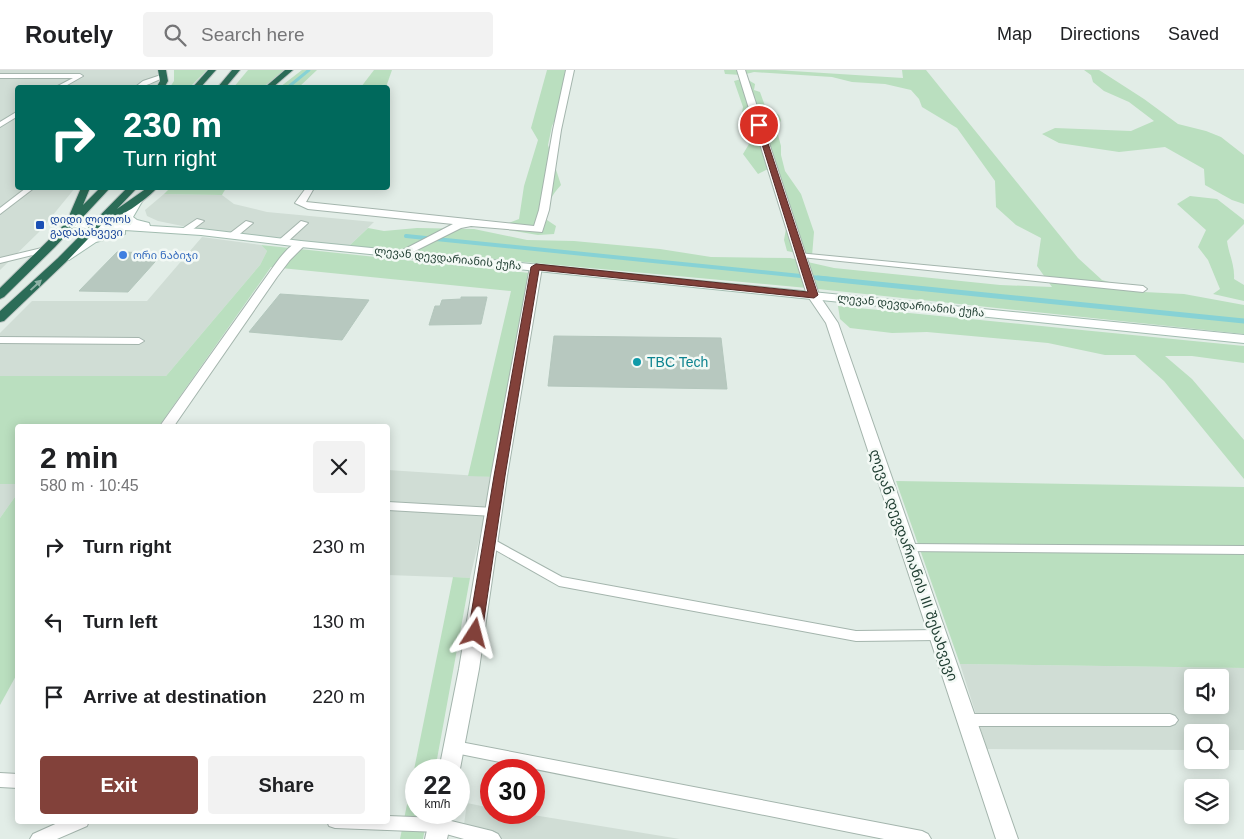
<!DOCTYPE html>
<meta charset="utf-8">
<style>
body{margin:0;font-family:Arial,"Noto Sans Georgian",sans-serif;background:#f2f2f2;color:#202124;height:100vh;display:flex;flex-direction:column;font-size:19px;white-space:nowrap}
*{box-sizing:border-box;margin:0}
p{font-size:16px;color:#757577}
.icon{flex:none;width:28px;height:28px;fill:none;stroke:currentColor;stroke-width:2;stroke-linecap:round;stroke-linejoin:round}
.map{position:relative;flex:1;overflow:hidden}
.sheet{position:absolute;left:15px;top:354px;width:375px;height:400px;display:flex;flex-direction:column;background:#fff;border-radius:5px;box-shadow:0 2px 12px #0003}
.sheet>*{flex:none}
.top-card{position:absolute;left:15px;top:15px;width:375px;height:105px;border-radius:5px;box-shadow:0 2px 12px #0003;background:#00695c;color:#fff;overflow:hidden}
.fabs{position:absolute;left:1184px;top:599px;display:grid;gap:10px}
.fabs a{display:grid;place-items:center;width:45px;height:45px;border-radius:5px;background:#fff;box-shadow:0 2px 12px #0003;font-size:25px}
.speed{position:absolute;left:405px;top:689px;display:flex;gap:10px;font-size:25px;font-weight:700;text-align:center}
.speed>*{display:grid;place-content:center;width:65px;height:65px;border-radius:50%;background:#fff;box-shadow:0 2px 12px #0003;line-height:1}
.speed small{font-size:12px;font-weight:400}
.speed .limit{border:8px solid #d22;background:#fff;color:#111}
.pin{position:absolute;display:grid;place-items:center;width:42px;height:42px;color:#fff;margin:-21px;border:2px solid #fff;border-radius:50%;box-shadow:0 1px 5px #0007}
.me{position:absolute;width:55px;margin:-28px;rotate:9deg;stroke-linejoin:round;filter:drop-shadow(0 0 4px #0008)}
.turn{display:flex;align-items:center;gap:18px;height:105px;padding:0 25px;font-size:22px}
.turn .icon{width:65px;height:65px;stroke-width:2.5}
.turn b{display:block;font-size:35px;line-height:42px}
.round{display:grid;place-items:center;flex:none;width:52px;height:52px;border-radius:5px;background:#f2f2f2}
.overview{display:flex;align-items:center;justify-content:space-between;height:85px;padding:0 25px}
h1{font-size:30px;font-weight:700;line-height:38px}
.action{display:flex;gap:10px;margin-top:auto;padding:10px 25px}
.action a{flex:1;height:58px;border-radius:5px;background:#82413a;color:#fff;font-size:20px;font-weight:700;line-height:58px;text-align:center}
.action a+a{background:#f2f2f2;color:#202124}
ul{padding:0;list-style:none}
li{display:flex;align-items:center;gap:15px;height:75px;padding:0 25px}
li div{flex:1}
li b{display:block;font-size:19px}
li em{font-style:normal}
header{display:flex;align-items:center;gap:30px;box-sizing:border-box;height:70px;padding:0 25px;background:#fff;border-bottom:1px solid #e0e0e0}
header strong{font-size:24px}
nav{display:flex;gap:28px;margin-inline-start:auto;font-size:18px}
.search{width:350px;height:45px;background:#f2f2f2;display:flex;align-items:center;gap:12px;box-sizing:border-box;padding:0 18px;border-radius:5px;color:#757577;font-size:19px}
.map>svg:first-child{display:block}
.built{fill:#d0ddd5;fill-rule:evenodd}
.green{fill:#badfbf}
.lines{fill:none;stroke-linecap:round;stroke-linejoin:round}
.stream-far2{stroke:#87d2d5;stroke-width:3}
.stream-far1{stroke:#87d2d5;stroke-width:4}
.stream{stroke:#87d2d5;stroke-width:5}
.building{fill:#b7c8bf;stroke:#b4c7bd}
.lane-casing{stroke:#a4b5ad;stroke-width:2}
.street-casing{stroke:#a4b5ad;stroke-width:2}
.secondary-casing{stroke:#a2bcb0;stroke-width:2}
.highway-casing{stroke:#c1c9c6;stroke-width:2}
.lane{fill:#fff;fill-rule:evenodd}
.street{fill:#fff;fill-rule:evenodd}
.secondary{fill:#fff;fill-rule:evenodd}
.highway{fill:#2b6c57;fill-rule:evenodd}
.oneway{fill:#8fb2a6}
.route{fill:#82413a;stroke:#542a26}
.transit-dot{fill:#1a4fb4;stroke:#f3f9f5;stroke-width:2}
.shop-dot{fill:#3f7fe0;stroke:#f3f9f5;stroke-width:2}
.culture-dot{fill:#0f9aa8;stroke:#f3f9f5;stroke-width:2}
.labels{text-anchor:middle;stroke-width:5;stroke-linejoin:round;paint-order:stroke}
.far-transit-label{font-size:11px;fill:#164399;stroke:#f3f9f5;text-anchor:start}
.far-shop-label{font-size:11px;fill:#366cbe;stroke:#f3f9f5;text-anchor:start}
.far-street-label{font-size:11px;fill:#213f33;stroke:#f3f9f5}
.culture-label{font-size:14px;fill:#0d838f;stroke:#f3f9f5;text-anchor:start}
.street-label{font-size:14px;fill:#213f33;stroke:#f3f9f5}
</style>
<header>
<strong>Routely</strong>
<div class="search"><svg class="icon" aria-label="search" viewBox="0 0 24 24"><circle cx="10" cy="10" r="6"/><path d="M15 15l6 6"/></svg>Search here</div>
<nav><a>Map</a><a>Directions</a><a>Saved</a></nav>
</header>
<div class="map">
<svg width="1244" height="769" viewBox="0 0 1244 769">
<rect width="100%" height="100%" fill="#e2ede7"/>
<g class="built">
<polygon points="0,0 157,0 158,13 155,17 18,18 18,118 75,118 39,162 0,200"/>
<polygon points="164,124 222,125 234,134 267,142 374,152 349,176 192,158 158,151 147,146 145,140"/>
<polygon points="202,167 261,175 267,181 260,195 166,306 0,306 0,263 32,231 147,231"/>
<polygon points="388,400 494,407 470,508 388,505"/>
<polygon points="0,414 17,414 17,424 0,448"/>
<path d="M 960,594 L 1244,598 L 1244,680 L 1220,680 L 1220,662 L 1192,662 L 1192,680 L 987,679 ZM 1192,608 L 1220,608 L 1220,635 L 1192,635 Z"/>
<polygon points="467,733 491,738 491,742 521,743 680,769 462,769"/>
</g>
<g class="green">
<polygon points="174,0 207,0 190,17 170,17 174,11"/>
<polygon points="248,0 286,0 263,17 233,18"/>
<polygon points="302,0 317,0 299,17 280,17"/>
<polygon points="374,0 392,0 386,17 361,17"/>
<path d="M 547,0 L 565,0 L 561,37 L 552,56 L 548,75 L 561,115 C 551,126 546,135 547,150 L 556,156 L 554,164 L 538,165 L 496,158 L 519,149 L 524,116 L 538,70 L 531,58 Z"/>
<polygon points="724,0 776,0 903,8 902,0 926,0 1078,188 1102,210 1144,222 1184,224 1244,235 1244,264 818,219 349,176 368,158 384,161 417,158 474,159 527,170 574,171 660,179 711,187 790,188 834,198 1000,215 1052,217 1037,196 1041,168 1016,155 996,137 995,111 957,58 922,37 919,29 911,20 885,14 852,12 832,7 754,2 742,5 725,4"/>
<polygon points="1084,0 1099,0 1144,29 1178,54 1206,61 1221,67 1244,85 1244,134 1232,130 1205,115 1204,99 1165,77 1119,82 1059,73 1042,64 1055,58 1131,61 1154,51 1129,32 1104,21 1093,12 1091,5"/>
<polygon points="745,8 755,14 754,20 760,22 765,36 779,45 781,50 777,61 781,76 781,85 785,101 801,124 814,162 812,186 787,181 784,170 787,153 768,99 758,104 743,84 752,69 742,43 743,37 734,11"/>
<polygon points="170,118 226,118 222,125 164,124"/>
<path d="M 1190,126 L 1217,129 L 1244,150 L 1244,154 L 1227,171 C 1229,185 1235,195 1234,209 L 1244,215 L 1244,231 L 1213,224 L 1220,219 L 1208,190 L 1198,177 L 1206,160 L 1177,134 Z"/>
<polygon points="261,175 530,203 494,407 468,406 511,221 271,197 159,356 18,356 17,414 0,414 0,306 166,306 260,195 267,181"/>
<polygon points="838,236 1244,276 1244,293 1192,286 1165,286 1192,309 1244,370 1244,409 1164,311 1135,285 1105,285 1048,273 927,262 892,263 850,258 840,249"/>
<polygon points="896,411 1244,417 1244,598 960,594"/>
<polygon points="17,424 17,604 0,635 0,448"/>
<polygon points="453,507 470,508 435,700 416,700 416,742 428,743 423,769 400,769"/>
</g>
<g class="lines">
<polyline class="stream-far2" points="287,18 309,0"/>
<polyline class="stream-far1" points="406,166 830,209"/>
<polyline class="stream" points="818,208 1244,251"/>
</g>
<g class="building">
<polygon points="117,182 163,183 128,222 79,221"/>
<polygon points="280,224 369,230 342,270 249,262"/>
<polygon points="461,227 487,227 481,254 429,255 435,236 440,236 442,230 461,229"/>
<polygon points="554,266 721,268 727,319 548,316"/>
</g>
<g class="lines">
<g class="lane-casing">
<g id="lane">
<polygon points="0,4 80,4 83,6 62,18 54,18 73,8 0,8"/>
<path d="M 164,4 L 166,7 C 156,10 144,18 134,18 L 143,11 Z"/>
<polygon points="18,41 18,46 0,57 0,52"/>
<polygon points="26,118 34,118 0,144 0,138"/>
<polygon points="197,149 204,151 188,163 182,163 182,159"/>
<polygon points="246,151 253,153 235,168 229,168 229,164"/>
<polygon points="301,151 308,153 285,174 279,174 279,170"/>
<polygon points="46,177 49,177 49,181 0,193 0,188"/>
<polygon points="798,183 1143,216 1147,219 1143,222 801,187 797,185"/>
<polygon points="0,267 139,268 144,271 139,274 0,273"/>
<polygon points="388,432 494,438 500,442 494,446 388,440"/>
<polygon points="489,467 562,507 856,561 938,560 943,561 945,565 943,569 938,570 856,571 559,516 485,474 483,471 485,468"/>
<polygon points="908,474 1244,476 1244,484 904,481 902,478 904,475"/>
<polygon points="967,644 1170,644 1175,646 1178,650 1175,654 1170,656 967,656 962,654 959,650 962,646"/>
<polygon points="455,671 922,761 928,764 931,769 884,769 455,683 449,682 447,677 449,672"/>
<polygon points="0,703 18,704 18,718 0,717"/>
<polygon points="388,746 439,748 492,761 498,764 501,769 464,769 439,762 335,758 329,756 327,751 388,751"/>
<polygon points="62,751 89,751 87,756 57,769 30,769 33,764"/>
</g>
</g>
<g class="street-casing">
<g id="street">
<polygon points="566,0 574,0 561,60 549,140 542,162 471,156 461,158 403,187 398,184 399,182 453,154 308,139 295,133 306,118 314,118 306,132 534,156 539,140 553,60"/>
<polygon points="737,0 745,0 819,225 838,253 1018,769 996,769 826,253 807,225"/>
<path d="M 301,171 L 306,174 L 290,190 L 277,207 L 174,356 L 160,356 L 269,203 C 277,192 288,174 301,171 Z"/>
<polygon points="536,194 542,197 507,406 479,599 459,704 459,700 439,700 459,599 491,406 530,197"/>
<polygon points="431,742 453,742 447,769 425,769"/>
</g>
</g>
<g class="secondary-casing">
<polygon id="secondary" points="139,125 144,128 133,147 137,150 149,153 150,156 201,159 301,171 1244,265 1244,273 301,177 201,165 125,160 125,164 96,172 69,190 61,190 59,188 61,186 88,168 117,160 71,157 66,154 67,152 131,155 123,147 136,126"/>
</g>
<g class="highway-casing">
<g id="highway">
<polygon points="158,0 166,0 168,11 164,18 156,18 160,11"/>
<polygon points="208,0 216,0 200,18 192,18"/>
<polygon points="232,0 240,0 225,18 217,18"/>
<polygon points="285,0 293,0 272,18 264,18"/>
<polygon points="81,118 90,118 83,135 100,118 110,118 55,177 4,227 0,229 0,218 71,148 69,146"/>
<path d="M 127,118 L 137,118 L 117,139 L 147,118 L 157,118 C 149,127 120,150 108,148 L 66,192 L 4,251 L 0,252 L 0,241 L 58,188 Z"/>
</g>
</g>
<use href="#lane" class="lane"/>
<use href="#street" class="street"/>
<use href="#secondary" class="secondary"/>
<use href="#highway" class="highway"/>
</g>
<defs><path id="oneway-solid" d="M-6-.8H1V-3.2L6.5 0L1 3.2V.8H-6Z" transform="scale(1.25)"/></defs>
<use class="oneway" href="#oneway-solid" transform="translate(36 215) rotate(-43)"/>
<polygon class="route" points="759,53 762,55 818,225 814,228 539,200 505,406 482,563 480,566 475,568 470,566 468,563 494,406 531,197 536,194 808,222 756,55"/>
<rect class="transit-dot" x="35" y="150" width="10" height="10" rx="2.5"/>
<circle class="shop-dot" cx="123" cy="185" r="5"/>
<circle class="culture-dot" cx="637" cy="292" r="5"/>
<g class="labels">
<g class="far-transit-label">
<text x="50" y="153">დიდი ლილოს<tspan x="50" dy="13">გადასახვევი</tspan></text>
</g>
<g class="far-shop-label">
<text x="133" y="189">ორი ნაბიჯი</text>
</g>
<g class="far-street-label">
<text transform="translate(448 188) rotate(6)" y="4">ლევან დევდარიანის ქუჩა</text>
<text transform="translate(911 235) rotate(6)" y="4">ლევან დევდარიანის ქუჩა</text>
</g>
<g class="culture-label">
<text x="647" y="297">TBC Tech</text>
</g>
<g class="street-label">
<text transform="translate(914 495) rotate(71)" y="5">ლევან დევდარიანის III შესახვევი</text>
</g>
</g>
</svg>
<div class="fabs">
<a><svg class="icon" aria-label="sound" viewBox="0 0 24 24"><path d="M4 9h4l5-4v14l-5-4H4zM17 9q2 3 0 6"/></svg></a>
<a><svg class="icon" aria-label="search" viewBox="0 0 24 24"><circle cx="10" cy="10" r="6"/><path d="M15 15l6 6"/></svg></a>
<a><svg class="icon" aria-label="layers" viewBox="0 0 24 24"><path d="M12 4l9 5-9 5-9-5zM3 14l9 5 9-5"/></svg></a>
</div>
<div class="speed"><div>22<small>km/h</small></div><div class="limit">30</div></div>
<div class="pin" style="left:759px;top:55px;background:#d93025"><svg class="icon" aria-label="arrive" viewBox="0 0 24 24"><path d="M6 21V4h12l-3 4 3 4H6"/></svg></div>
<svg class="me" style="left:475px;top:563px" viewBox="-20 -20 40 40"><path d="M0-17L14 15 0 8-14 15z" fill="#82413a" stroke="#fff" stroke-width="4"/></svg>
<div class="top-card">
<div class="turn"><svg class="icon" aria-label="right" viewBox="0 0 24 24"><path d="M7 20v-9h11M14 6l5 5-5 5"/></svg><div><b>230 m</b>Turn right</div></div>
</div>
<section class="sheet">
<div class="overview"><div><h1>2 min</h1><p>580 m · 10:45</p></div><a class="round"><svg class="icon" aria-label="close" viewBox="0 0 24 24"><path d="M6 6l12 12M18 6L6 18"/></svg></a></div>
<ul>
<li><svg class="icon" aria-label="right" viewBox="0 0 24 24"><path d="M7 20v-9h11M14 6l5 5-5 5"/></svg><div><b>Turn right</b></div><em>230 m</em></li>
<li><svg class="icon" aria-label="left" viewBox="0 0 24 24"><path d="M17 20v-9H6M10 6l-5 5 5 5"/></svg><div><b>Turn left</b></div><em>130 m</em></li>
<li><svg class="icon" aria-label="arrive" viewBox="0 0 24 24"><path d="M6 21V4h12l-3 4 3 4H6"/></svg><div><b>Arrive at destination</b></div><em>220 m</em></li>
</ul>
<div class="action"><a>Exit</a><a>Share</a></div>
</section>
</div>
